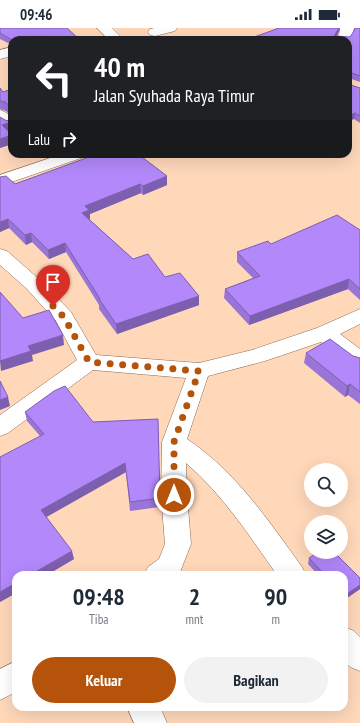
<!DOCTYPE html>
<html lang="id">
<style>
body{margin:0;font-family:"PT Sans Narrow",sans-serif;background:#f2f2f3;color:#1f2937;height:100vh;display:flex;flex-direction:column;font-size:15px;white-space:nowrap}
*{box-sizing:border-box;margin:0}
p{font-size:13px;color:#747a83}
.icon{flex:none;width:22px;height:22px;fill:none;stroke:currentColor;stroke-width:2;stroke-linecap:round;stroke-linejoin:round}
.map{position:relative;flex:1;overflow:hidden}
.drawer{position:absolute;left:12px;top:543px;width:336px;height:140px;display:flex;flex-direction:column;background:#fff;border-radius:12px;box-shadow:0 4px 16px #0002}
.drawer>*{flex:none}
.guide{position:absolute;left:8px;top:8px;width:344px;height:122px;border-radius:12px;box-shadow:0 4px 16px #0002;background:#202124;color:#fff;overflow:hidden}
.controls{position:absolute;left:304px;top:435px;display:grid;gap:8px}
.controls a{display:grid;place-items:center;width:44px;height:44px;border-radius:50%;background:#fff;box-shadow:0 4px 16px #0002;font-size:20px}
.pin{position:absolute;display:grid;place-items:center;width:34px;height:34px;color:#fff;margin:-41px -17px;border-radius:50% 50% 50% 0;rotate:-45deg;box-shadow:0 0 4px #0007}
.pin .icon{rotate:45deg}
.me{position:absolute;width:44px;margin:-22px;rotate:0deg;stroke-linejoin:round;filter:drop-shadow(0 0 3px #0008)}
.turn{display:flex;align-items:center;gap:14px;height:84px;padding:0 20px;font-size:18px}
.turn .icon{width:52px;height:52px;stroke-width:2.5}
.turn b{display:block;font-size:28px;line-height:34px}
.then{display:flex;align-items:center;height:38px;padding:0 20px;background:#0003;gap:8px;font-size:15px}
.eta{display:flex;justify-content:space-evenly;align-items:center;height:68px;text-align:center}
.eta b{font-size:24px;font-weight:600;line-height:28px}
.action{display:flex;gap:8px;margin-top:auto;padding:8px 20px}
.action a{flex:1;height:46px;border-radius:24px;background:#b45309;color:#fff;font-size:16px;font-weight:600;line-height:46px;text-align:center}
.action a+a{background:#f2f2f3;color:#1f2937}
.status{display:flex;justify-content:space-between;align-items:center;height:28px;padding:0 20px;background:#fff;direction:ltr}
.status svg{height:11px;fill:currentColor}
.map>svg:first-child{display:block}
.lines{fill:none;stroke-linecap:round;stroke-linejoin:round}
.minor-casing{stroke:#8d6a50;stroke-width:1}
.minor{fill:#fff;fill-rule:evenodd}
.wall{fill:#9975d7}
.shaded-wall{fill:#7d5faf}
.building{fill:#b288fa;stroke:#7d5faf}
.route{stroke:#b45309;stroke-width:7;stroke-dasharray:0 12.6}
</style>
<div class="status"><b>09:46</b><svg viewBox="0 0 49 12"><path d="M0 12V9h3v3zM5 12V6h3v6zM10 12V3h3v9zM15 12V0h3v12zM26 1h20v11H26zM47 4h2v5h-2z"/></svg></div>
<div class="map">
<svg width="360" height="695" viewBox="0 0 360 695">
<rect width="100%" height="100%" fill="#ffd8ba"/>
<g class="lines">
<g class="minor-casing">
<g id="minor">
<polygon points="97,0 112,0 124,12 109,12"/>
<polygon points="155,0 177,0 175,3 155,8 150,7 148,4 150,1"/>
<polygon points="340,0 354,0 352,8 348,13 334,12 339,7"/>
<polygon points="12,19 12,28 0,31 0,22"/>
<polygon points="0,82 5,84 12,89 12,102 7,100 0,95"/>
<polygon points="62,126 86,126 84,129 0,158 0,147"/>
<path d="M 0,221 L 7,223 L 40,252 L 71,284 L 96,327 L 199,335 L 252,322 L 317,300 L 360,281 L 360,296 L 340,306 L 360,321 L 360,339 L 352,337 L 321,314 L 265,333 L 208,348 L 187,411 C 236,444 268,492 302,539 L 306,547 L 277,547 C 249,507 223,467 186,435 L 187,467 L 191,516 L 179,547 L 144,547 L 148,539 L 159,531 L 165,516 L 161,467 L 162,414 L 186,350 L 93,342 L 8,405 L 0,408 L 0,387 L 77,332 L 56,293 L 26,260 L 0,237 Z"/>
<polygon points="344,599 354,603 360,609 360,643 350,639 344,633"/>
<polygon points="16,633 16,664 0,672 0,641"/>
<polygon points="127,679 160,679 167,695 134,695"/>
</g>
</g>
<use href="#minor" class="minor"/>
</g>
<g class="wall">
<polygon points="0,0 80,12 12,12 12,17 0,11"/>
<polygon points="279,0 340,0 337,8 350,9 360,0 360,54 349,50 348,50 348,12"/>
<polygon points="348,56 360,60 360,95 354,91 348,93"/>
<polygon points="0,60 3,64 12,61 12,104 9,104 12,107 12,116 0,120 0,89 5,92 12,94 12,88 6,83 0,81"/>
<polygon points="97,126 167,157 143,167 141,165 90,186 90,191 89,191 133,231 165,249 199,277 117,306 99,281 99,277 66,224 49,231 32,214 26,217 9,200 0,204 15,156"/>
<polygon points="240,126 255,126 244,130"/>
<polygon points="360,202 360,272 348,261 249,297 224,270 225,261 253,250 237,234 237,224 271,216"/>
<polygon points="306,325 353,328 360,330 360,376 348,367 345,369 304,335"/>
<polygon points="25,384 93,394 158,391 160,479 130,483 126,444 46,489 74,531 0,574 40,408 27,393"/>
<polygon points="309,530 360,550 360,561 344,572 344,547 318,547 308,536"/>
</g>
<g class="shaded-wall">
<polygon points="339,0 340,0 338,6 334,12 334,8"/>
<polygon points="41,8 41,12 25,12"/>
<polygon points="355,85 354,91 348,93 348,88"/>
<polygon points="12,94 12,104 4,106 2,97"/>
<polygon points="12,107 12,116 0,120 0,111"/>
<polygon points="245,126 255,126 244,130"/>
<polygon points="167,148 167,157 143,167 143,158"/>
<polygon points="140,156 141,165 90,186 90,191 83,194 82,185 85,178"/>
<polygon points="8,191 9,200 0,204 0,194"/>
<polygon points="31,205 32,214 26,217 25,207"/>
<polygon points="65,215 66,224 49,231 48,222"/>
<polygon points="349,251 348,261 249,297 250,288"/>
<polygon points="199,268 199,277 117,306 116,296"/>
<polygon points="63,307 64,317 32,327 33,333 1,343 0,333 28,318"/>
<polygon points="350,356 348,367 345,369 347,358"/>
<polygon points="8,369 10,378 0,382 0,372"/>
<polygon points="125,435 126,444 43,491 41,482"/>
<polygon points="72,523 74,531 47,547 30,547"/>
<polygon points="16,555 16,565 0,574 0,564"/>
<polygon points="360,557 360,561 344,572 344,568"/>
</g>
<g class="building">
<polygon points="0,0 67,0 80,12 45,12 41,8 25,12 12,12 0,5"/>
<polygon points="279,0 339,0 334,8 350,9 354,3 355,0 360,0 360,48 349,44 348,45 348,12 246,12"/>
<polygon points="348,56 360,60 360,88 355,85 348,88"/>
<polygon points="0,60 3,64 12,61 12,80 5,74 0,73"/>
<polygon points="12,84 12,94 2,97 12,107 0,111 0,89 5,92 12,94"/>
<polygon points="97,126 138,126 167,148 143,158 140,156 85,178 89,182 82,185 133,231 148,226 165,249 180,245 199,268 116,296 99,271 100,271 65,215 48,222 31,205 25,207 8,191 0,194 0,149 6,148 15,156"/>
<polygon points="337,187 360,202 360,261 349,251 250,288 225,261 260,248 237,224 268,213 271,216"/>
<polygon points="0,264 23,290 49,282 63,307 28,318 31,323 0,333"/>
<polygon points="330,311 353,328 360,330 360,364 350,356 347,358 306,325"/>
<polygon points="0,353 8,369 0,372"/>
<polygon points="65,358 93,394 158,391 160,470 130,474 125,435 41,482 72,523 30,547 16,547 16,555 0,564 0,429 44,406 25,384 54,363"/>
<polygon points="318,524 334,524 360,550 360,557 344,568 344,547 325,547 309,530"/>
</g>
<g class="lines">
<polyline class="route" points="53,278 64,289 89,334 199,343 174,414 174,467"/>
</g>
</svg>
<div class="controls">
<a><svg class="icon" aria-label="search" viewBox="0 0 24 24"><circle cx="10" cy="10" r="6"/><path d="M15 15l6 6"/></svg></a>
<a><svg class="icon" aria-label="layers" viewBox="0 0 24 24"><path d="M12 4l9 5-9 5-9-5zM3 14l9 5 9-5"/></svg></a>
</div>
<div class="pin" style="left:53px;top:278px;background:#d93025"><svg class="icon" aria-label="arrive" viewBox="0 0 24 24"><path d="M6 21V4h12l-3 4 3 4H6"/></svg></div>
<svg class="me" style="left:174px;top:467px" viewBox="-20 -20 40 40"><circle r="17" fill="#b45309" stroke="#fff" stroke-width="3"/><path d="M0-11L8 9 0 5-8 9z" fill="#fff"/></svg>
<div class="guide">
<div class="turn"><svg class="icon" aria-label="left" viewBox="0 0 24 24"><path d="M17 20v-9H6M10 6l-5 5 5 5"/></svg><div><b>40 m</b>Jalan Syuhada Raya Timur</div></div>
<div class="then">Lalu<svg class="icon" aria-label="right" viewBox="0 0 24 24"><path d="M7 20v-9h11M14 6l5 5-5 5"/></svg></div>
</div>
<section class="drawer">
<div class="eta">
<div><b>09:48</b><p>Tiba</p></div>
<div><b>2</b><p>mnt</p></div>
<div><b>90</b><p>m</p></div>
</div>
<div class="action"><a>Keluar</a><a>Bagikan</a></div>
</section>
</div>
